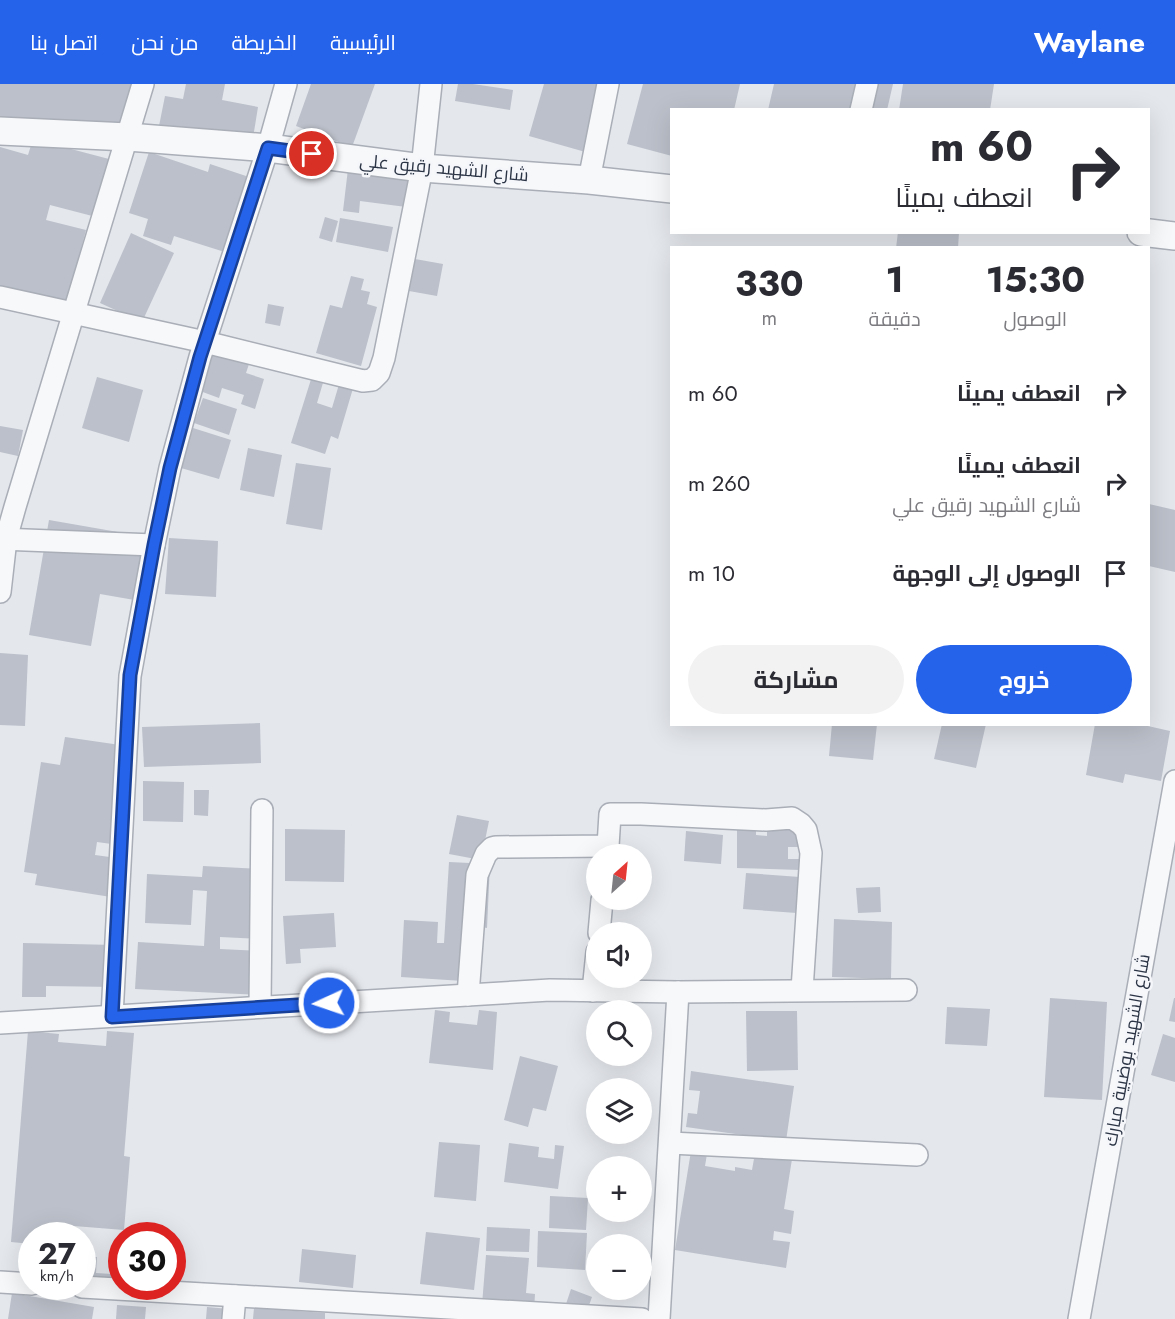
<!DOCTYPE html>
<html lang="ar">
<meta charset="utf-8">
<style>
body{margin:0;font-family:Jost,Cairo,sans-serif;background:#f2f2f3;color:#2b2b33;direction:rtl;height:100vh;display:flex;flex-direction:column;font-size:22px;white-space:nowrap}
*{box-sizing:border-box;margin:0}
p{font-size:20px;color:#7c7c81}
.icon{flex:none;width:33px;height:33px;fill:none;stroke:currentColor;stroke-width:2;stroke-linecap:round;stroke-linejoin:round}
.map{position:relative;flex:1;overflow:hidden;direction:ltr}
.side{position:absolute;left:670px;top:162px;width:480px;height:480px;display:flex;flex-direction:column;background:#fff;border-radius:0px;box-shadow:0 6px 24px #0002;direction:rtl}
.side>*{flex:none}
.top-card{position:absolute;left:670px;top:24px;width:480px;height:126px;border-radius:0px;box-shadow:0 6px 24px #0002;direction:rtl;background:#fff;color:#2b2b33;overflow:hidden}
.needle{width:39px;rotate:27deg}
.controls{position:absolute;left:586px;top:760px;display:grid;gap:12px}
.controls a{display:grid;place-items:center;width:66px;height:66px;border-radius:50%;background:#fff;box-shadow:0 6px 24px #0002;font-size:30px}
.speed{position:absolute;left:18px;top:1138px;display:flex;gap:12px;font-size:30px;font-weight:700;text-align:center}
.speed>*{display:grid;place-content:center;width:78px;height:78px;border-radius:50%;background:#fff;box-shadow:0 6px 24px #0002;line-height:1}
.speed small{font-size:15px;font-weight:400}
.speed .limit{border:9px solid #d22;background:#fff;color:#111}
.pin{position:absolute;display:grid;place-items:center;width:51px;height:51px;color:#fff;margin:-26px;border:3px solid #fff;border-radius:50%;box-shadow:0 2px 6px #0007}
.me{position:absolute;width:66px;margin:-33px;rotate:267deg;stroke-linejoin:round;filter:drop-shadow(0 0 4px #0008)}
.turn{display:flex;align-items:center;gap:21px;height:126px;padding:0 18px;font-size:27px}
.turn .icon{width:78px;height:78px;stroke-width:2.5}
.turn b{display:block;font-size:42px;line-height:51px}
.eta{display:flex;justify-content:space-evenly;align-items:center;height:102px;text-align:center}
.eta b{font-size:36px;font-weight:700;line-height:42px}
.button{display:flex;gap:12px;margin-top:auto;padding:12px 18px}
.button a{flex:1;height:69px;border-radius:36px;background:#2563eb;color:#fff;font-size:24px;font-weight:700;line-height:69px;text-align:center}
.button a+a{background:#f2f2f3;color:#2b2b33}
ul{padding:0;list-style:none}
li{display:flex;align-items:center;gap:18px;height:90px;padding:0 18px}
li div{flex:1}
li b{display:block;font-size:22px}
li em{font-style:normal}
header{display:flex;align-items:center;gap:36px;box-sizing:border-box;height:84px;padding:0 30px;background:#2563eb;color:#fff}
header strong{font-size:28px}
nav{display:flex;gap:33px;margin-inline-start:auto;font-size:21px}
.map>svg:first-child{display:block}
.building{fill:#bbc0ca}
.lines{fill:none;stroke-linecap:round;stroke-linejoin:round}
.minor-casing{stroke:#a9aeb7;stroke-width:24}
.tertiary-casing{stroke:#a9aeb7;stroke-width:30}
.minor{stroke:#f7f8fa;stroke-width:21}
.tertiary{stroke:#f7f8fa;stroke-width:27}
.route-casing{stroke:#184099;stroke-width:15}
.route{stroke:#2563eb;stroke-width:10}
.labels{text-anchor:middle;stroke-width:5;stroke-linejoin:round;paint-order:stroke}
.street-label{font-size:18px;fill:#2b3445;stroke:#f4f6f9}
</style>
<header>
<strong>Waylane</strong>
<nav><a>الرئيسية</a><a>الخريطة</a><a>من نحن</a><a>اتصل بنا</a></nav>
</header>
<div class="map">
<svg width="1175" height="1235" viewBox="0 0 1175 1235">
<rect width="100%" height="100%" fill="#e4e7ec"/>
<g class="building">
<polygon points="0,0 133,0 126,50 0,33"/>
<polygon points="186,0 225,0 222,16 258,23 252,60 159,42 165,12 183,15"/>
<polygon points="311,0 375,0 352,63 296,42"/>
<polygon points="458,0 473,0 513,6 510,26 455,17"/>
<polygon points="544,0 610,0 596,71 529,52"/>
<polygon points="643,0 740,0 734,26 672,26 672,72 627,60"/>
<polygon points="774,0 893,0 887,26 768,26"/>
<polygon points="903,0 994,0 990,26 899,26"/>
<polygon points="33,55 109,75 100,134 50,121 46,136 86,146 66,221 0,203 0,63 28,71"/>
<polygon points="149,68 208,88 210,80 255,95 231,170 174,152 171,161 143,152 148,135 129,129"/>
<polygon points="348,85 418,93 414,124 360,117 359,129 343,127"/>
<polygon points="325,133 338,137 332,158 319,154"/>
<polygon points="340,134 393,143 388,168 336,158"/>
<polygon points="898,148 959,148 958,164 896,164"/>
<polygon points="131,149 174,169 142,238 100,219"/>
<polygon points="415,175 443,180 437,212 409,207"/>
<polygon points="351,192 364,195 361,206 370,208 367,220 377,223 361,282 316,269 330,221 342,224"/>
<polygon points="268,220 284,223 280,242 265,239"/>
<polygon points="213,265 250,277 246,289 264,295 255,325 241,320 244,311 222,304 219,314 200,307"/>
<polygon points="313,289 325,292 317,319 332,324 340,297 354,301 338,355 331,352 325,370 291,359"/>
<polygon points="97,293 143,306 129,358 82,344"/>
<polygon points="203,314 237,325 229,351 194,339"/>
<polygon points="0,342 23,346 18,372 0,368"/>
<polygon points="193,344 231,356 219,395 181,384"/>
<polygon points="248,364 282,371 274,413 240,406"/>
<polygon points="296,379 331,384 322,446 286,440"/>
<polygon points="1149,420 1175,426 1175,488 1149,482"/>
<polygon points="49,436 158,455 146,518 100,510 91,562 29,551"/>
<polygon points="169,454 218,457 216,513 165,510"/>
<polygon points="0,569 28,571 25,642 0,641"/>
<polygon points="260,639 261,679 144,683 142,643"/>
<polygon points="832,640 877,640 873,676 829,672"/>
<polygon points="942,640 986,640 976,684 934,675"/>
<polygon points="1095,640 1139,640 1170,647 1161,697 1125,690 1123,699 1086,691"/>
<polygon points="65,653 134,663 119,761 97,758 95,771 117,774 111,813 35,801 37,790 24,788 41,678 60,681"/>
<polygon points="143,697 184,698 183,738 143,737"/>
<polygon points="194,706 209,706 208,732 194,731"/>
<polygon points="457,731 489,737 481,776 449,770"/>
<polygon points="737,743 756,743 756,751 767,752 767,744 802,745 801,763 788,763 788,775 801,775 801,786 737,784"/>
<polygon points="285,745 345,746 344,798 285,797"/>
<polygon points="686,747 723,751 721,780 684,777"/>
<polygon points="449,778 490,780 487,844 482,843 479,898 401,893 404,836 438,838 437,859 444,859"/>
<polygon points="203,782 263,785 260,855 220,853 220,865 264,867 261,911 135,905 138,858 204,862 207,807 193,806 191,841 145,839 147,790 202,793"/>
<polygon points="746,789 800,793 797,829 743,825"/>
<polygon points="880,803 881,828 858,829 856,804"/>
<polygon points="334,829 336,863 300,865 301,879 286,880 283,832"/>
<polygon points="834,835 892,838 891,895 832,893"/>
<polygon points="23,859 116,861 115,903 46,902 46,913 22,913"/>
<polygon points="1050,914 1107,918 1102,1016 1044,1013"/>
<polygon points="1174,914 1175,914 1175,938 1169,937"/>
<polygon points="947,923 990,925 987,962 945,960"/>
<polygon points="435,926 450,928 449,938 477,941 479,926 497,928 493,986 429,979"/>
<polygon points="746,927 797,927 798,986 747,987"/>
<polygon points="28,947 59,950 58,958 106,962 107,947 134,949 124,1072 130,1073 124,1146 49,1140 48,1152 32,1152 32,1160 11,1158"/>
<polygon points="1163,950 1175,954 1175,998 1151,991"/>
<polygon points="520,972 558,982 546,1027 533,1024 528,1043 504,1036"/>
<polygon points="691,987 794,1002 786,1057 686,1043 688,1029 697,1030 700,1007 689,1006"/>
<polygon points="439,1058 480,1061 476,1117 434,1113"/>
<polygon points="509,1059 539,1063 538,1073 554,1075 555,1061 564,1062 558,1105 504,1098"/>
<polygon points="691,1067 707,1070 705,1082 735,1087 735,1083 752,1086 755,1069 792,1075 784,1125 794,1127 791,1150 774,1147 773,1156 790,1158 786,1184 675,1166"/>
<polygon points="550,1112 588,1114 586,1146 549,1144"/>
<polygon points="487,1143 530,1145 529,1168 486,1167"/>
<polygon points="538,1147 587,1149 585,1186 537,1183"/>
<polygon points="426,1148 480,1154 474,1206 420,1200"/>
<polygon points="302,1165 356,1171 353,1204 299,1198"/>
<polygon points="486,1171 529,1174 526,1209 535,1210 534,1225 482,1221"/>
<polygon points="82,1172 97,1173 96,1189 112,1190 111,1203 82,1201"/>
<polygon points="571,1205 592,1213 584,1235 564,1226"/>
<polygon points="12,1209 94,1223 92,1235 8,1235"/>
<polygon points="117,1221 146,1223 145,1235 116,1235"/>
<polygon points="207,1223 241,1226 240,1235 206,1235"/>
<polygon points="254,1224 325,1229 325,1235 253,1235"/>
</g>
<g class="lines">
<g class="minor-casing">
<g id="minor">
<polyline points="861,26 867,0"/>
<polyline points="589,96 608,0"/>
<polyline points="0,213 205,258 363,297 372,296 379,289 384,274 422,84 431,0"/>
<polyline points="0,455 154,461"/>
<polyline points="0,508 6,455 15,423 143,0"/>
<polyline points="599,849 602,816"/>
<polyline points="593,907 597,868"/>
<polyline points="468,911 477,791 486,770 492,764 496,763 608,762 610,730 641,730 766,736 792,734 801,740 806,746 811,769 802,906"/>
<polyline points="260,923 262,726"/>
<polyline points="112,932 130,592 154,461 170,384 200,273 268,64 286,0"/>
<polyline points="0,939 550,906 678,908 906,906"/>
<polyline points="670,1059 917,1071"/>
<polyline points="0,1198 32,1200"/>
<polyline points="82,1203 642,1235"/>
<polyline points="233,1235 235,1212"/>
<polyline points="659,1235 678,908"/>
<polyline points="1079,1235 1175,697"/>
</g>
</g>
<g class="tertiary-casing">
<g id="tertiary">
<polyline points="0,47 128,53 268,64 422,84 589,96 672,105"/>
<polyline points="1141,148 1175,152"/>
</g>
</g>
<use href="#minor" class="minor"/>
<use href="#tertiary" class="tertiary"/>
</g>
<g class="lines">
<g class="route-casing">
<polyline id="route" points="312,70 268,64 200,273 170,384 154,461 130,591 112,933 329,919"/>
</g>
<use href="#route" class="route"/>
</g>
<g class="labels">
<g class="street-label">
<text transform="translate(444 84) rotate(5)" y="6">شارع الشهيد رقيق علي</text>
<text transform="translate(1127 966) rotate(-80)" y="6">شارع الشهيد بوضبية مبارك</text>
</g>
</g>
</svg>
<div class="controls">
<a><svg class="needle" viewBox="-14 -14 28 28"><path d="M0-13l5 13h-10z" fill="#e53935"/><path d="M0 13l5-13h-10z" fill="#7c7c81"/></svg></a>
<a><svg class="icon" aria-label="sound" viewBox="0 0 24 24"><path d="M4 9h4l5-4v14l-5-4H4zM17 9q2 3 0 6"/></svg></a>
<a><svg class="icon" aria-label="search" viewBox="0 0 24 24"><circle cx="10" cy="10" r="6"/><path d="M15 15l6 6"/></svg></a>
<a><svg class="icon" aria-label="layers" viewBox="0 0 24 24"><path d="M12 4l9 5-9 5-9-5zM3 14l9 5 9-5"/></svg></a>
<a>+</a>
<a>−</a>
</div>
<div class="speed"><div>27<small>km/h</small></div><div class="limit">30</div></div>
<div class="pin" style="left:312px;top:70px;background:#d93025"><svg class="icon" aria-label="arrive" viewBox="0 0 24 24"><path d="M6 21V4h12l-3 4 3 4H6"/></svg></div>
<svg class="me" style="left:329px;top:919px" viewBox="-20 -20 40 40"><circle r="17" fill="#2563eb" stroke="#fff" stroke-width="3"/><path d="M0-11L8 9 0 5-8 9z" fill="#fff"/></svg>
<div class="top-card">
<div class="turn"><svg class="icon" aria-label="right" viewBox="0 0 24 24"><path d="M7 20v-9h11M14 6l5 5-5 5"/></svg><div><b>60 m</b>انعطف يمينًا</div></div>
</div>
<section class="side">
<div class="eta">
<div><b>15:30</b><p>الوصول</p></div>
<div><b>1</b><p>دقيقة</p></div>
<div><b>330</b><p>m</p></div>
</div>
<ul>
<li><svg class="icon" aria-label="right" viewBox="0 0 24 24"><path d="M7 20v-9h11M14 6l5 5-5 5"/></svg><div><b>انعطف يمينًا</b></div><em>60 m</em></li>
<li><svg class="icon" aria-label="right" viewBox="0 0 24 24"><path d="M7 20v-9h11M14 6l5 5-5 5"/></svg><div><b>انعطف يمينًا</b><p>شارع الشهيد رقيق علي</p></div><em>260 m</em></li>
<li><svg class="icon" aria-label="arrive" viewBox="0 0 24 24"><path d="M6 21V4h12l-3 4 3 4H6"/></svg><div><b>الوصول إلى الوجهة</b></div><em>10 m</em></li>
</ul>
<div class="button"><a>خروج</a><a>مشاركة</a></div>
</section>
</div>
